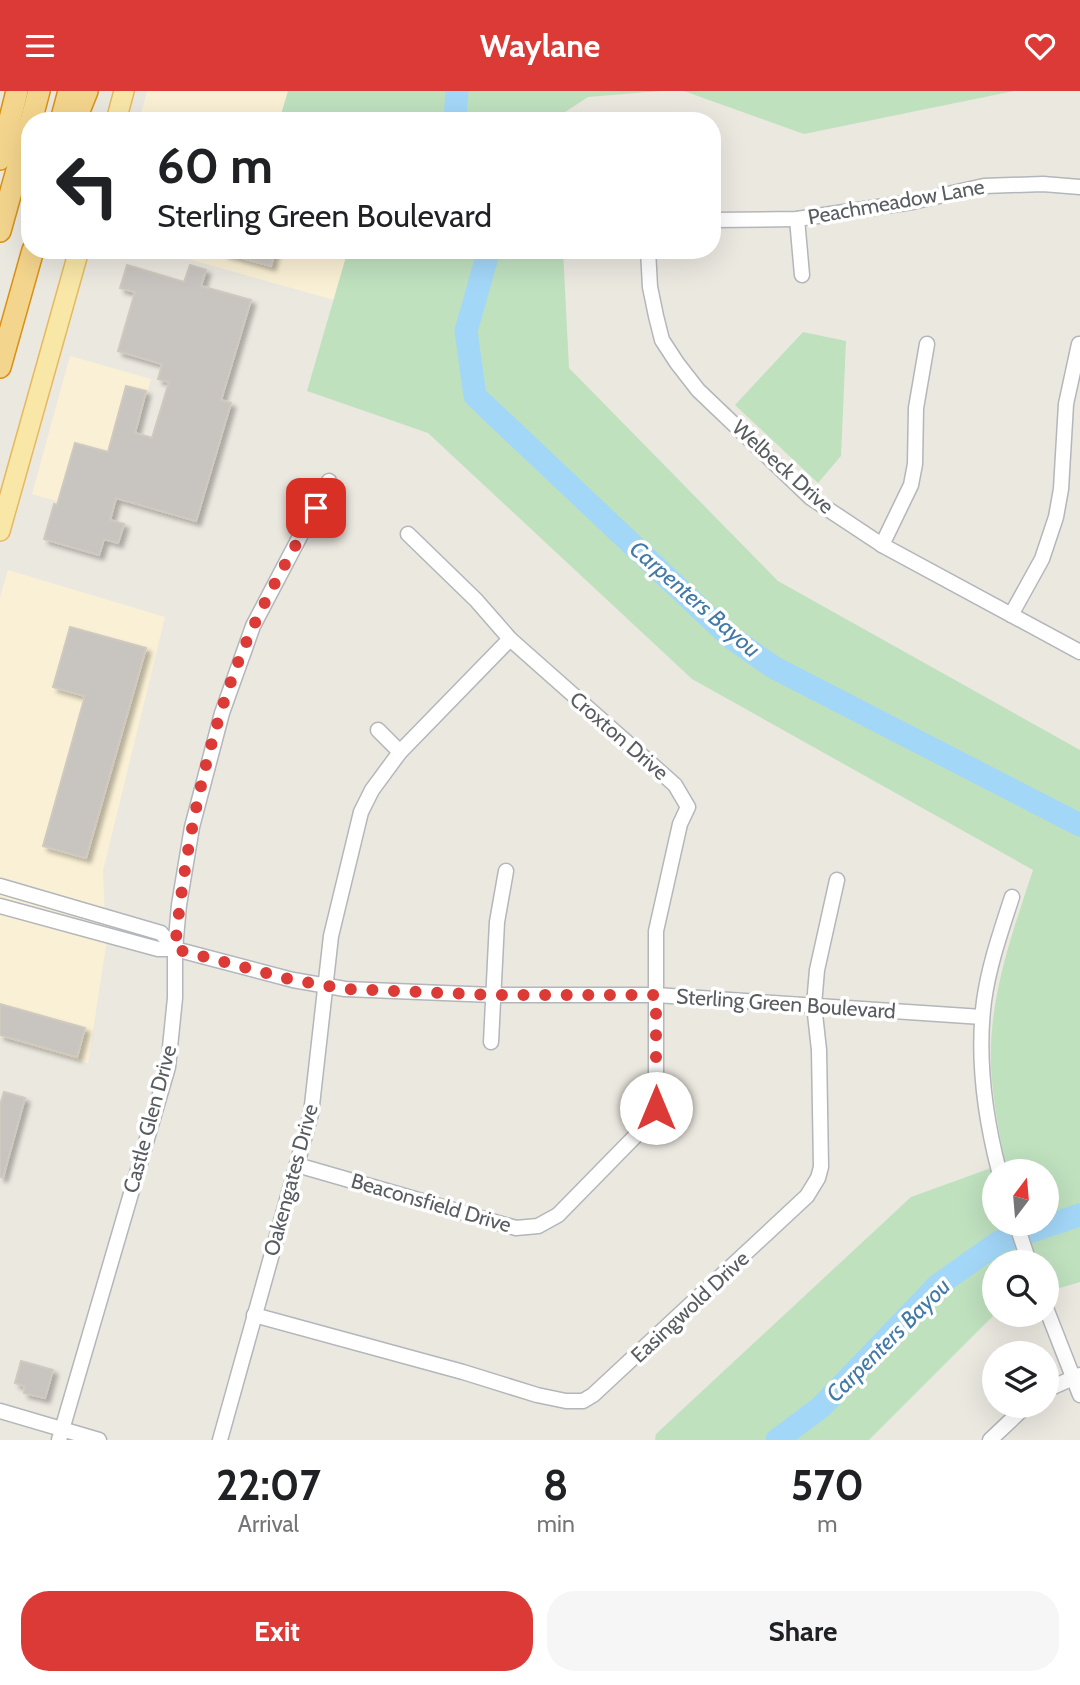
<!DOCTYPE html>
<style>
body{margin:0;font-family:Cabin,sans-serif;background:#f6f6f6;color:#202124;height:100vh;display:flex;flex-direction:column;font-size:26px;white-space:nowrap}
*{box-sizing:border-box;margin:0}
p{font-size:23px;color:#757577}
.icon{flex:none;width:38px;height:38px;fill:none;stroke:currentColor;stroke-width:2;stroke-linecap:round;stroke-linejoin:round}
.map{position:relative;height:1349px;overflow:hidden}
.panel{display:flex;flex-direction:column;background:#fff;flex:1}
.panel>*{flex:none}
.top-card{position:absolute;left:21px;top:21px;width:700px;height:147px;border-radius:28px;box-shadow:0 7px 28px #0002;background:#fff;color:#202124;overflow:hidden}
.needle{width:46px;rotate:16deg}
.tools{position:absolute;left:982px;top:1068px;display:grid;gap:14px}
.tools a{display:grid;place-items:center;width:77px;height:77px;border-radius:50%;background:#fff;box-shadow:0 7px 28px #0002;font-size:35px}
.pin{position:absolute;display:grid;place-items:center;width:60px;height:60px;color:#fff;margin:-30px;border-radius:14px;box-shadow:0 4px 10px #0006}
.me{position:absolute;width:77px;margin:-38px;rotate:0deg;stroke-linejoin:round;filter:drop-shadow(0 0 5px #0008)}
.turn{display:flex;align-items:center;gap:24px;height:147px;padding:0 21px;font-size:32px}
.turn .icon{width:91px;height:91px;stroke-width:2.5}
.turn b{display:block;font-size:49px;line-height:60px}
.eta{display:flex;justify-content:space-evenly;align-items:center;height:119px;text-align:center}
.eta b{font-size:42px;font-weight:700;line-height:49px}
.cta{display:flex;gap:14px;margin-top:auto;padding:14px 21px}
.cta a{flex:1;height:80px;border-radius:28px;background:#db3a36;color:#fff;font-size:28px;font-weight:700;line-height:80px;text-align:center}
.cta a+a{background:#f6f6f6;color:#202124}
header{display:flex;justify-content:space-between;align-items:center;height:91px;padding:0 21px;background:#db3a36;color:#fff;font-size:32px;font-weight:700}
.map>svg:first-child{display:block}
.commercial{fill:#faf0d5}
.green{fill:#bfe1be;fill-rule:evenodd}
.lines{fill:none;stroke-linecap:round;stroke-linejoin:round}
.river{stroke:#a3d7f8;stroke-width:23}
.building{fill:#c8c4c0;stroke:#cfc9bf;stroke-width:2;filter:url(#shadow)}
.minor-casing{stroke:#b3b6ba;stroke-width:17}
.major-casing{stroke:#e6b95e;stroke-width:22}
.highway-casing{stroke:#da9111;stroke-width:24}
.minor{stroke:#fff;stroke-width:14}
.major{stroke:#f8e7a7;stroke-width:19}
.highway{stroke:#f4d58d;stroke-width:21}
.route{stroke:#db3a36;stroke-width:12;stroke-dasharray:0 21.6}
.labels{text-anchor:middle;stroke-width:7;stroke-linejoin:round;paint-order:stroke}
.street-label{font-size:21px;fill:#595c60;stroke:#fff}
.water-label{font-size:23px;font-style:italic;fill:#4279a7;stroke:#fff}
</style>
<header><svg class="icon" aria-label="menu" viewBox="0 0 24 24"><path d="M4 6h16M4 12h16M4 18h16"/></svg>Waylane<svg class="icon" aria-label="heart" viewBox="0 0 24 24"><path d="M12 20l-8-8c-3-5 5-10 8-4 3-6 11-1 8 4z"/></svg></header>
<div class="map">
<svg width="1080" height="1349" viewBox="0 0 1080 1349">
<defs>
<filter id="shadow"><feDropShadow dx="4.5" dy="4.5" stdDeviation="2" flood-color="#0004"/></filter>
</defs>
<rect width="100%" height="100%" fill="#ebe8e0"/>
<g class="commercial">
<polygon points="147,0 288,0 279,30 139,30"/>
<polygon points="156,159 348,159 334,209"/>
<polygon points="70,265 151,288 112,426 32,403"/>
<polygon points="8,479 165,526 103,780 106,855 88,972 0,946 0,506"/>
</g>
<g class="green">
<polygon points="288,0 660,0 588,6 556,27 556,30 279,30"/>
<polygon points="684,0 1014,0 804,43"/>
<path d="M 348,159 L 563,159 L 569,277 L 778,490 L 1080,659 L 1080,1191 L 1047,1201 L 1046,1171 L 994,1171 L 995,1223 L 869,1349 L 655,1349 L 656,1343 L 911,1106 L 1005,1072 C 999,1041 993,1009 991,977 C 988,908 1012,843 1033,779 L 692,588 L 428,342 L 307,300 ZM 994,1080 L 1046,1080 L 1046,1132 L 994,1132 Z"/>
<polygon points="803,241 846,250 841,365 818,392 735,314"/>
</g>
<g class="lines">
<g class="river">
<polyline points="455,30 457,0"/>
<polyline points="489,159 466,240 475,305 729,545 773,576 1080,734"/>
<polyline points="777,1349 821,1316 938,1194 999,1151 1080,1124"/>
</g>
</g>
<g class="building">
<polygon points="224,159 275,159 271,175 224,162"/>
<polygon points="127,174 184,191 190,174 206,179 201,195 251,209 221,309 231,312 196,430 116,407 110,429 124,433 118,452 104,448 99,464 44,448 54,413 57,414 75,352 108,361 126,295 146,300 135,342 152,347 169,291 158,288 162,273 118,260 135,201 120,197"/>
<polygon points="70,536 146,557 86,767 43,755 85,605 53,596"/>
<polygon points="0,913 85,937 77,966 0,944"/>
<polygon points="4,1001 25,1007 3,1086 0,1086 0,1014"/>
<polygon points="21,1270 53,1279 45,1307 24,1302 25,1295 15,1292"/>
</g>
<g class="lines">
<g class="minor-casing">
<g id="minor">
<polyline points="797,128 802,184"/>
<polyline points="712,129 797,128 912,111 984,95 1043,93 1080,96"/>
<polyline points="648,159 650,196 656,225 662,249 677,272 698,299 811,407 882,454 1080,561"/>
<polyline points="882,454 911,394 915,373 916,317 927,253"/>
<polyline points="1011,524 1042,468 1056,426 1061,398 1066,313 1079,253"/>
<polyline points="378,639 400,661"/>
<polyline points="0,795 161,842 175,858"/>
<polyline points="0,815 158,858 175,858 293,889 345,898 493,904 656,904 982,926"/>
<polyline points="491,951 497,831 506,780"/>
<polyline points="297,1074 516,1137 538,1135 558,1124 652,1028 656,1017 656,840 680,733 688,716 675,694 510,548 476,509 408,443"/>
<path d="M 999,1080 C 985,1026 977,965 984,910 C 989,874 1001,840 1012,806"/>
<polyline points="1016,1132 1029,1171"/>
<polyline points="1046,1217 1080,1304"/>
<polyline points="254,1224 463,1281 537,1304 566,1310 583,1310 593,1304 807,1105 818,1087 821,1076 819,959 814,914 817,879 837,789"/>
<polyline points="1046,1299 1080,1284"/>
<polyline points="0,1320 99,1349"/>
<polyline points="59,1349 168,976 175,907 175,858 179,814 192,736 222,622 253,535 329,390"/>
<polyline points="220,1349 311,1023 331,845 361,721 372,699 400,661 510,548"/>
<polyline points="990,1349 1027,1314"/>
</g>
</g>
<g class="major-casing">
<g id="major">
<polyline points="116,30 124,0"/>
<polyline points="0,440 79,159"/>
</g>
</g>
<g class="highway-casing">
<g id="highway">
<polyline points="31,30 39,0"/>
<polyline points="61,30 69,0"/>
<polyline points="75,30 87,0"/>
<polyline points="0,68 17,0"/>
<polyline points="0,140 30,33"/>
<polyline points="0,276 33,159"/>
</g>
</g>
<use href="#minor" class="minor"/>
<use href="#major" class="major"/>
<use href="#highway" class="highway"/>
</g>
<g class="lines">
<path class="route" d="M 316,417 C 295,456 272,495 253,536 C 209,632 185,753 175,858 L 293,889 L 345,898 L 493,904 L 656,904 L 656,1017"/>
</g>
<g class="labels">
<g class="street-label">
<text transform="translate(896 111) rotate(-10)" y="7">Peachmeadow Lane</text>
<text transform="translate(783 376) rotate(42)" y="7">Welbeck Drive</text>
<text transform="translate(619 645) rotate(41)" y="7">Croxton Drive</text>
<text transform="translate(786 913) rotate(4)" y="7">Sterling Green Boulevard</text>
<text transform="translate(150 1028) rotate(-75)" y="7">Castle Glen Drive</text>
<text transform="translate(291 1089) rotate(-75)" y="7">Oakengates Drive</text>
<text transform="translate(431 1112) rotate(16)" y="7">Beaconsfield Drive</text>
<text transform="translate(690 1216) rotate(-43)" y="7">Easingwold Drive</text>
</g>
<g class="water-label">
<text transform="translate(695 508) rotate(41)" y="8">Carpenters Bayou</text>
<text transform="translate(888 1249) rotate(-45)" y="8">Carpenters Bayou</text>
</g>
</g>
</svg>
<div class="tools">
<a><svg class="needle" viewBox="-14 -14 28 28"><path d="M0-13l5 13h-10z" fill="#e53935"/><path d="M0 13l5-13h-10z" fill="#757577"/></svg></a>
<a><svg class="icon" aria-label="search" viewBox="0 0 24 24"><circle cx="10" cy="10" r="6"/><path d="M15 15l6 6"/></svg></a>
<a><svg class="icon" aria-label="layers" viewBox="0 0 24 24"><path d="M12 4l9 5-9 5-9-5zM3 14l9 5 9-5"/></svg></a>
</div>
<div class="pin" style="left:316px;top:417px;background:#d93025"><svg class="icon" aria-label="arrive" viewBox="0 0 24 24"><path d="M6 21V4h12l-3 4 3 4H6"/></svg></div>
<svg class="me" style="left:656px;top:1017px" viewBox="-20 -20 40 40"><circle r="19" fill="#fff"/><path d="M0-13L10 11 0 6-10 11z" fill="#db3a36"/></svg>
<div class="top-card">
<div class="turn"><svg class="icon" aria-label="left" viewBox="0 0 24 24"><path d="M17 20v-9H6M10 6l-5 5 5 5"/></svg><div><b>60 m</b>Sterling Green Boulevard</div></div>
</div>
</div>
<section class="panel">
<div class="eta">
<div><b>22:07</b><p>Arrival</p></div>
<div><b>8</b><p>min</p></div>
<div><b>570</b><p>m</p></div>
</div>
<div class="cta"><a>Exit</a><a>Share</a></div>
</section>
